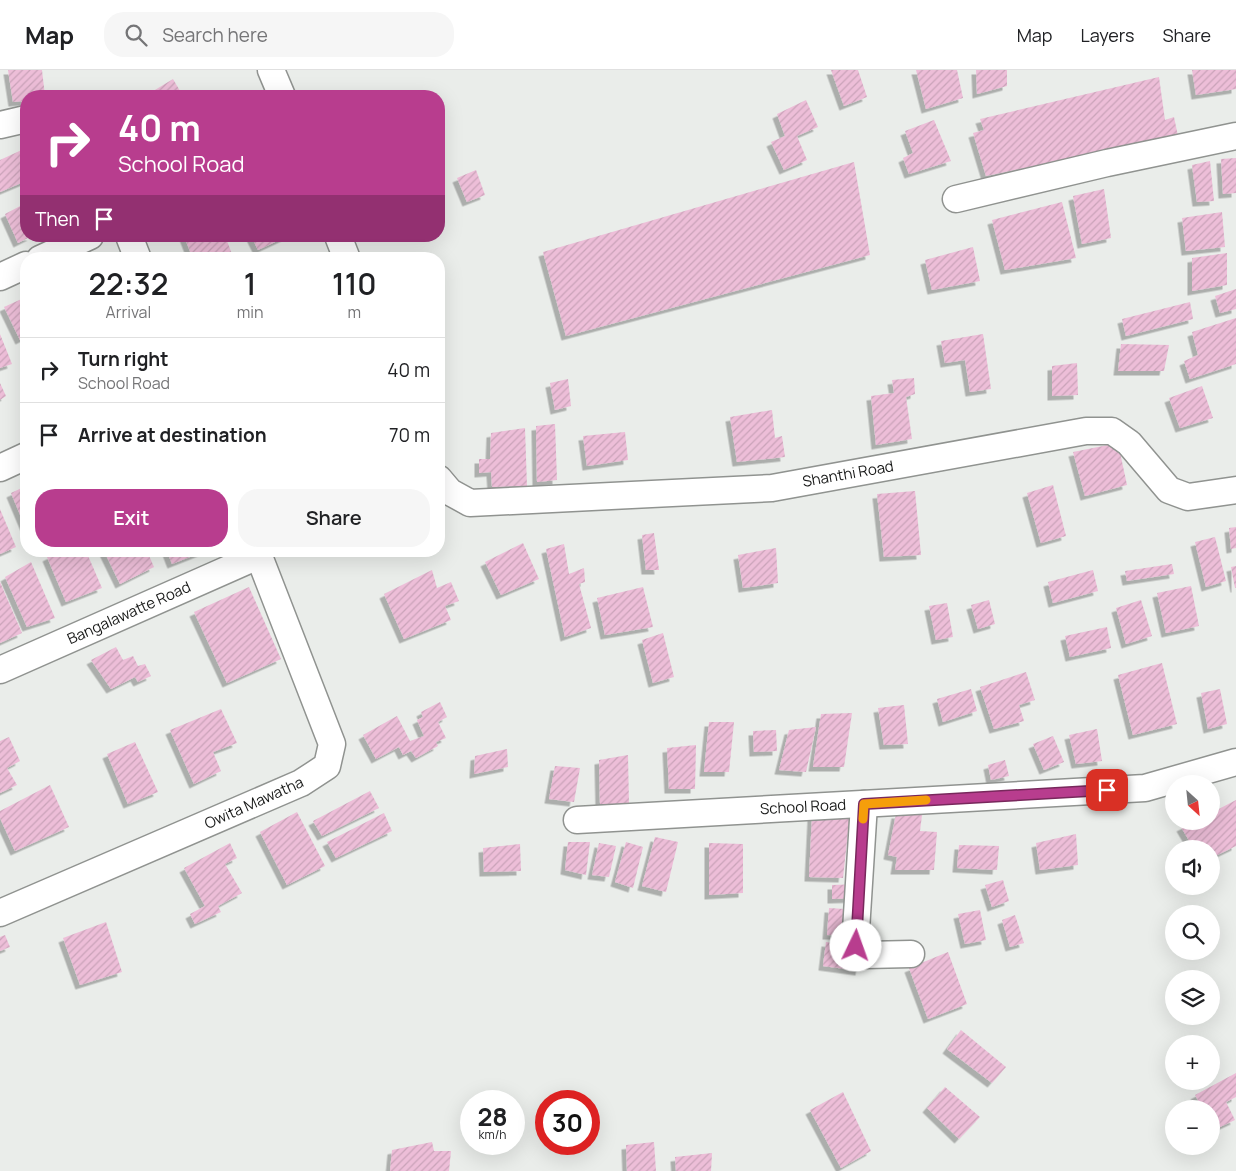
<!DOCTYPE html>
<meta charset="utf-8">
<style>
body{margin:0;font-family:Manrope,sans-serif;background:#f6f6f6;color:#202124;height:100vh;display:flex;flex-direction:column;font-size:19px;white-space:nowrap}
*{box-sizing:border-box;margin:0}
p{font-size:16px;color:#757577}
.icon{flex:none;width:28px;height:28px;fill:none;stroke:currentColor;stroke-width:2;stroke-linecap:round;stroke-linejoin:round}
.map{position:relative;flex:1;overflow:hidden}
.details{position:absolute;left:20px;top:182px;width:425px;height:305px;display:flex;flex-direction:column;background:#fff;border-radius:20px;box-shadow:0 5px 20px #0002}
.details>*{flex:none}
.top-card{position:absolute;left:20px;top:20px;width:425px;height:152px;border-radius:20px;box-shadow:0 5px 20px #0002;background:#b83d8e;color:#fff;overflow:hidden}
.needle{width:32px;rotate:153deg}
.buttons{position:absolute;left:1165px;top:705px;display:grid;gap:10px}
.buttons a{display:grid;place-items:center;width:55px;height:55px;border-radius:50%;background:#fff;box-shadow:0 5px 20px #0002;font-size:25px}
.speed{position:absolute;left:460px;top:1020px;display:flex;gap:10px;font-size:25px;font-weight:700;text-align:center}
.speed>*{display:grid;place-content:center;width:65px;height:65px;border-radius:50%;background:#fff;box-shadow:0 5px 20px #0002;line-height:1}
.speed small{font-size:12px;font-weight:400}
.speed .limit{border:8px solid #d22;background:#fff;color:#111}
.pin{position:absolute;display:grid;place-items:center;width:42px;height:42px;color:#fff;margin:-21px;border-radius:10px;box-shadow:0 2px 8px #0006}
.me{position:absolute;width:55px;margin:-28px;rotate:3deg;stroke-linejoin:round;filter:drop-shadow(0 0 4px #0008)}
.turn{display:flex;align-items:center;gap:18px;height:105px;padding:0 15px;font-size:22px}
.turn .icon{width:65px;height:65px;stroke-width:2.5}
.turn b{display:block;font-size:35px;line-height:42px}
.then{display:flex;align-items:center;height:48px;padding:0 15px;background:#0003;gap:10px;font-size:19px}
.eta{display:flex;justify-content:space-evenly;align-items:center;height:85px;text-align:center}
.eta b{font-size:30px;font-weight:600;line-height:35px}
.cta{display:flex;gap:10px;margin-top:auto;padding:10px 15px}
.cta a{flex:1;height:58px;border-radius:20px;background:#b83d8e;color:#fff;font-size:20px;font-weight:600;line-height:58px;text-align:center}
.cta a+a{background:#f6f6f6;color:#202124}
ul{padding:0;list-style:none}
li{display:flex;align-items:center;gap:15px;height:65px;padding:0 15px;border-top:1px solid #e0e0e0}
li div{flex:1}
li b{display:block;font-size:19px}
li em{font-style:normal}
header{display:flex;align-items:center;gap:30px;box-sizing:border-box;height:70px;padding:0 25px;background:#fff;border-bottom:1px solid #e0e0e0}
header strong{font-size:24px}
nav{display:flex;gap:28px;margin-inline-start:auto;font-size:18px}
.search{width:350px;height:45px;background:#f6f6f6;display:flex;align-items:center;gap:12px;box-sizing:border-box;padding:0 18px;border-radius:20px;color:#757577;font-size:19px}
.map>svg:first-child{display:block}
.building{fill:url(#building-hatch);filter:url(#shadow)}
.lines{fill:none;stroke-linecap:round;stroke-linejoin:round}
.minor-casing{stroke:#909390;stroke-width:29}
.minor{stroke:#fff;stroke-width:26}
.route-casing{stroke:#78285c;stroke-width:12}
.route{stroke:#b83d8e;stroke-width:9}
.slow{stroke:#f59e0b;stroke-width:9}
.labels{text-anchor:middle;stroke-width:4.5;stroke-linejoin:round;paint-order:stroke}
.street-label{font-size:15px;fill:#181918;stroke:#fff}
</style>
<header>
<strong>Map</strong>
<div class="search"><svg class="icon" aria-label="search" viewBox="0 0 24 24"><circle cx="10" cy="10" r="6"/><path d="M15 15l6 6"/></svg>Search here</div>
<nav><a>Map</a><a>Layers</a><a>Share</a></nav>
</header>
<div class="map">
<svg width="1236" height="1101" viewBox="0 0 1236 1101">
<defs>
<pattern id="building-hatch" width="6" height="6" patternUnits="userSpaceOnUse" patternTransform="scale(1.25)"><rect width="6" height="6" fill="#edbed8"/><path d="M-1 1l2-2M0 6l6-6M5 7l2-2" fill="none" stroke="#caa3b9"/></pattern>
<filter id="shadow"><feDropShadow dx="-4.5" dy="4.5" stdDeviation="0" flood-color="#0004"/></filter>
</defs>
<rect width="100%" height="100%" fill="#eaedea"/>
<g class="building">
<polygon points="8,0 42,0 45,26 26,26 26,31 13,32"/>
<polygon points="831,0 858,0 867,27 844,36"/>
<polygon points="916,0 957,0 963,28 926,39"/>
<polygon points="976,0 1007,0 1007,16 977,24"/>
<polygon points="1192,0 1236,0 1236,19 1196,25"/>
<polygon points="1159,7 1165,50 1174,47 1178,66 986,106 973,63 984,60 980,49"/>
<polygon points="173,9 183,26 145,26"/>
<polygon points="806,30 818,57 797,66 807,90 784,100 771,72 785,66 777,44"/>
<polygon points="934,50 951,91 909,104 903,88 913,83 905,61"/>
<polygon points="26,78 26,111 0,122 0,90"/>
<polygon points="1236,88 1236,123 1223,124 1221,89"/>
<polygon points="1210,91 1214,131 1197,132 1192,95"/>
<polygon points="854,92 870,185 566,266 543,182"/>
<polygon points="476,100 485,125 467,132 457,108"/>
<polygon points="1104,119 1111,168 1082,174 1073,126"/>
<polygon points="1062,132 1076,188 1005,200 992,150"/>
<polygon points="26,133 26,166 32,166 18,173 5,144"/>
<polygon points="1222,142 1225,177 1186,181 1182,148"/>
<polygon points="184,166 225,166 234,189 193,189"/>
<polygon points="251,166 288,166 258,180"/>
<polygon points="973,177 980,211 932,220 925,190"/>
<polygon points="1227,183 1227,215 1192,221 1192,188"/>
<polygon points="1236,219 1236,239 1220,243 1215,226"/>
<polygon points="26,227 26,267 20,270 4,237"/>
<polygon points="1190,232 1193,249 1126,266 1122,249"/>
<polygon points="1236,248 1236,294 1190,309 1184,291 1198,285 1192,262"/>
<polygon points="0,264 12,294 0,298"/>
<polygon points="983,264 991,319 970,322 965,290 945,293 941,271"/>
<polygon points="1121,274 1169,275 1164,301 1118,301"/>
<polygon points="1077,293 1078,325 1052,326 1052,296"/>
<polygon points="914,308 915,324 906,327 912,369 876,375 871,326 894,323 892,310"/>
<polygon points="568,309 571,336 555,340 550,313"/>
<polygon points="0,313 6,326 0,330"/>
<polygon points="1202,316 1213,348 1180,358 1169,328"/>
<polygon points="772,340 775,368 782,366 785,387 737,392 730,347"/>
<polygon points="555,354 557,410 537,412 536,356"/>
<polygon points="525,358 527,416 492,417 491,402 479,403 479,389 490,389 491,363"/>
<polygon points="625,362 628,390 587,396 583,366"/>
<polygon points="1118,373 1127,415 1085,426 1073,382"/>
<polygon points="1053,415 1066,466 1041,473 1027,423"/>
<polygon points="26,416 26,459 11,423"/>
<polygon points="915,421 921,485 884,487 877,424"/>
<polygon points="0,439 16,477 0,484"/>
<polygon points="1236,457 1236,478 1231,479 1229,458"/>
<polygon points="654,463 659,500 646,500 642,465"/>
<polygon points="1215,467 1226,511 1206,517 1195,472"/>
<polygon points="523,473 539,509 501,525 485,492"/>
<polygon points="564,474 569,504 584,498 585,512 579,514 591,558 565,567 546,479"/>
<polygon points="776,478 778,513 743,518 738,485"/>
<polygon points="59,481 86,481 102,518 66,532 47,487"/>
<polygon points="104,481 147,481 154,497 120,514"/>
<polygon points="167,481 205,481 172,494"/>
<polygon points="31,492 55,548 27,557 5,507"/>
<polygon points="1172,494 1174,504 1127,511 1125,501"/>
<polygon points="1236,496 1236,518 1235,518 1231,497"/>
<polygon points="432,500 437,518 451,512 459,531 445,536 451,550 404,569 384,524"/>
<polygon points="1093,500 1098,521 1053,533 1048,512"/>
<polygon points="0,512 22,563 0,573"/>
<polygon points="1191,516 1199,556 1166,563 1157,523"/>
<polygon points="249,517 281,589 227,613 194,542"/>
<polygon points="643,517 653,557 605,565 597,528"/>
<polygon points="989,530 995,554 978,559 971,535"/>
<polygon points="1141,530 1152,566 1126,574 1116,538"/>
<polygon points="947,533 953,567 936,570 929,536"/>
<polygon points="1107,557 1111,578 1070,587 1065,566"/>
<polygon points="663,563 674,607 653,613 642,570"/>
<polygon points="116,577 123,590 133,586 138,596 145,594 151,606 138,612 135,607 111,619 91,590"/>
<polygon points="1162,593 1177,654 1133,665 1118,605"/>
<polygon points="1026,602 1035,630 1019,635 1024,651 994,659 980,617"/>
<polygon points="971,619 977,641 943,652 937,629"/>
<polygon points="1220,619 1227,654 1208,659 1201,623"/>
<polygon points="440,632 447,647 438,652 446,668 436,672 438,676 416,688 411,681 403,685 399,677 376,689 363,665 397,646 410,671 424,666 417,650 423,647 421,642"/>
<polygon points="904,635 908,674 884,675 878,638"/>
<polygon points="221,639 237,673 213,682 221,701 194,714 170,660"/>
<polygon points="852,643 844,697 813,697 821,644"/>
<polygon points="709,652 734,652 729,702 704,702"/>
<polygon points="816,657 806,702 779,700 789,660"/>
<polygon points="1097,659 1102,691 1076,694 1069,665"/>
<polygon points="776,660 777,681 754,682 753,661"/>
<polygon points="1053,666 1064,692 1044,700 1033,674"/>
<polygon points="9,667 20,691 7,698 17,715 0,723 0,671"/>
<polygon points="135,672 158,722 128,734 107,684"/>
<polygon points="696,675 695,719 669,719 667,678"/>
<polygon points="507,679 508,697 474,704 475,686"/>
<polygon points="628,685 629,734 600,734 599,690"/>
<polygon points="1005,690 1009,706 991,710 988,695"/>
<polygon points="555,696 580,698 574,732 549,729"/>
<polygon points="50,715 69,757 15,781 0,748 0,741"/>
<polygon points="370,721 379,738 322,766 313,751"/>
<polygon points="1236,730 1236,776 1211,788 1211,779 1194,779 1181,757 1193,751 1211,751 1211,743"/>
<polygon points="297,742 325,796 287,815 260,762"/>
<polygon points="384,743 392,761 336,788 327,772"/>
<polygon points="850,743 843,808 809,807 812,746"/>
<polygon points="896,744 922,745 920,761 937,762 934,800 895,800 897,787 888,785"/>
<polygon points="1076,764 1078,795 1040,800 1036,773"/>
<polygon points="655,767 678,772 666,822 642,816"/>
<polygon points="568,772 590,772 586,805 565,800"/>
<polygon points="626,772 643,777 633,818 615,812"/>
<polygon points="230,773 237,788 225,794 242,823 218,836 221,842 195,854 190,844 205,836 184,798"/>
<polygon points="599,773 616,776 609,807 592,805"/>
<polygon points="709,773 743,774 743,823 709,825"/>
<polygon points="520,774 521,801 484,802 483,778"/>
<polygon points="959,775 999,776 997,800 957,798"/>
<polygon points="1003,810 1009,831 992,837 985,815"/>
<polygon points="863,814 863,828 832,829 832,815"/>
<polygon points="829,838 860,840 859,866 827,865"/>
<polygon points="980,840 986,870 965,874 958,844"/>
<polygon points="1015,845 1024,873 1010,877 1002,850"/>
<polygon points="106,852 122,902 80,915 63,868"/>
<polygon points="5,865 10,877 0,881 0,867"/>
<polygon points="826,872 863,877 860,901 823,896"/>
<polygon points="948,882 967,934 928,949 909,898"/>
<polygon points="961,960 1006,997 992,1013 947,979"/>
<polygon points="1236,1003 1236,1027 1226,1032 1235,1050 1220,1057 1218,1053 1212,1055 1211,1039 1203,1039 1195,1025"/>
<polygon points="945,1017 980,1047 959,1069 927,1038"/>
<polygon points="843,1022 871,1081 841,1098 810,1040"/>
<polygon points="432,1072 434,1081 451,1081 449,1101 390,1101 392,1080"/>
<polygon points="654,1072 656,1101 627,1101 626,1075"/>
<polygon points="712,1083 711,1101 676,1101 675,1087"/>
</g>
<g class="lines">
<g class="minor-casing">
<g id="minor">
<polyline points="271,0 282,26"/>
<polyline points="0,55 26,49"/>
<polyline points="956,129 1107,93 1236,66"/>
<polyline points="129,166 138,189"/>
<polyline points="338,166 347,189"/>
<polyline points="40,189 90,166"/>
<polyline points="0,207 26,195"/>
<polyline points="0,398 26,386"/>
<polyline points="439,409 450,422 470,433 772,418 1086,361 1112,361 1129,373 1169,420 1188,427 1236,420"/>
<polyline points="0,600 258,486"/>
<polyline points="864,734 855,876 859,882 865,885 911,884"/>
<polyline points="577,750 1145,718 1236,692"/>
<polyline points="0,843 301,713 327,696 332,674 257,481"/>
</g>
</g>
<use href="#minor" class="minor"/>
</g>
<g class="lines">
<g class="route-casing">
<polyline id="route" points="856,876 864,734 1107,720"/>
</g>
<use href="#route" class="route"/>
<polyline class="slow" points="863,749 864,734 926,730"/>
</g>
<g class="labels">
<g class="street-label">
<text transform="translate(848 404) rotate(-10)" y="5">Shanthi Road</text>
<text transform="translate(129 543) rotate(-24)" y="5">Bangalawatte Road</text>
<text transform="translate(254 733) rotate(-24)" y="5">Owita Mawatha</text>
<text transform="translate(803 737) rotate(-3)" y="5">School Road</text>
</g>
</g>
</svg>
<div class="buttons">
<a><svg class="needle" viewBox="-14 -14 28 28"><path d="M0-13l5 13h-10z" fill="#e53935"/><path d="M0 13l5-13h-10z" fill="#757577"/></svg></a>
<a><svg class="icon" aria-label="sound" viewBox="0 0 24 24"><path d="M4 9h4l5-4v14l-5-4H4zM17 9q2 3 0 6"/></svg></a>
<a><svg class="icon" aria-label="search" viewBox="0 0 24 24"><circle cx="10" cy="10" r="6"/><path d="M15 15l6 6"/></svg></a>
<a><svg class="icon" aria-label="layers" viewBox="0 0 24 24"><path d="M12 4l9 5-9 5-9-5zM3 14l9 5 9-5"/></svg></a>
<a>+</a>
<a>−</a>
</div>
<div class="speed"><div>28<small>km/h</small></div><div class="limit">30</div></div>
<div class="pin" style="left:1107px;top:720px;background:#d93025"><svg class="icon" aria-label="arrive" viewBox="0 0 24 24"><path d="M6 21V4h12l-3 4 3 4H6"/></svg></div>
<svg class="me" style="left:856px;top:876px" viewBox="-20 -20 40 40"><circle r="19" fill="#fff"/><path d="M0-13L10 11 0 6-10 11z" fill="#b83d8e"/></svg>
<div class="top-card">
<div class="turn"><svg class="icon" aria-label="right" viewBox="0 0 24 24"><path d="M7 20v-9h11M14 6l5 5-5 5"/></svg><div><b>40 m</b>School Road</div></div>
<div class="then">Then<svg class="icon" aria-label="arrive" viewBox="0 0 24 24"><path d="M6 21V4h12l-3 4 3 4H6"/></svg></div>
</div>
<section class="details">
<div class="eta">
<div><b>22:32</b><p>Arrival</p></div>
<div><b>1</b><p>min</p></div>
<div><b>110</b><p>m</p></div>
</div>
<ul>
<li><svg class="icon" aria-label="right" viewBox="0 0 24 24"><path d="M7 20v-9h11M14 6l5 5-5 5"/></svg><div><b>Turn right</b><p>School Road</p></div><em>40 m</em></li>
<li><svg class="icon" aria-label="arrive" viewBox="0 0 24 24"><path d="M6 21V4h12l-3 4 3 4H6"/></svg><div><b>Arrive at destination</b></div><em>70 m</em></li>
</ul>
<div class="cta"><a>Exit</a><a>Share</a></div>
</section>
</div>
